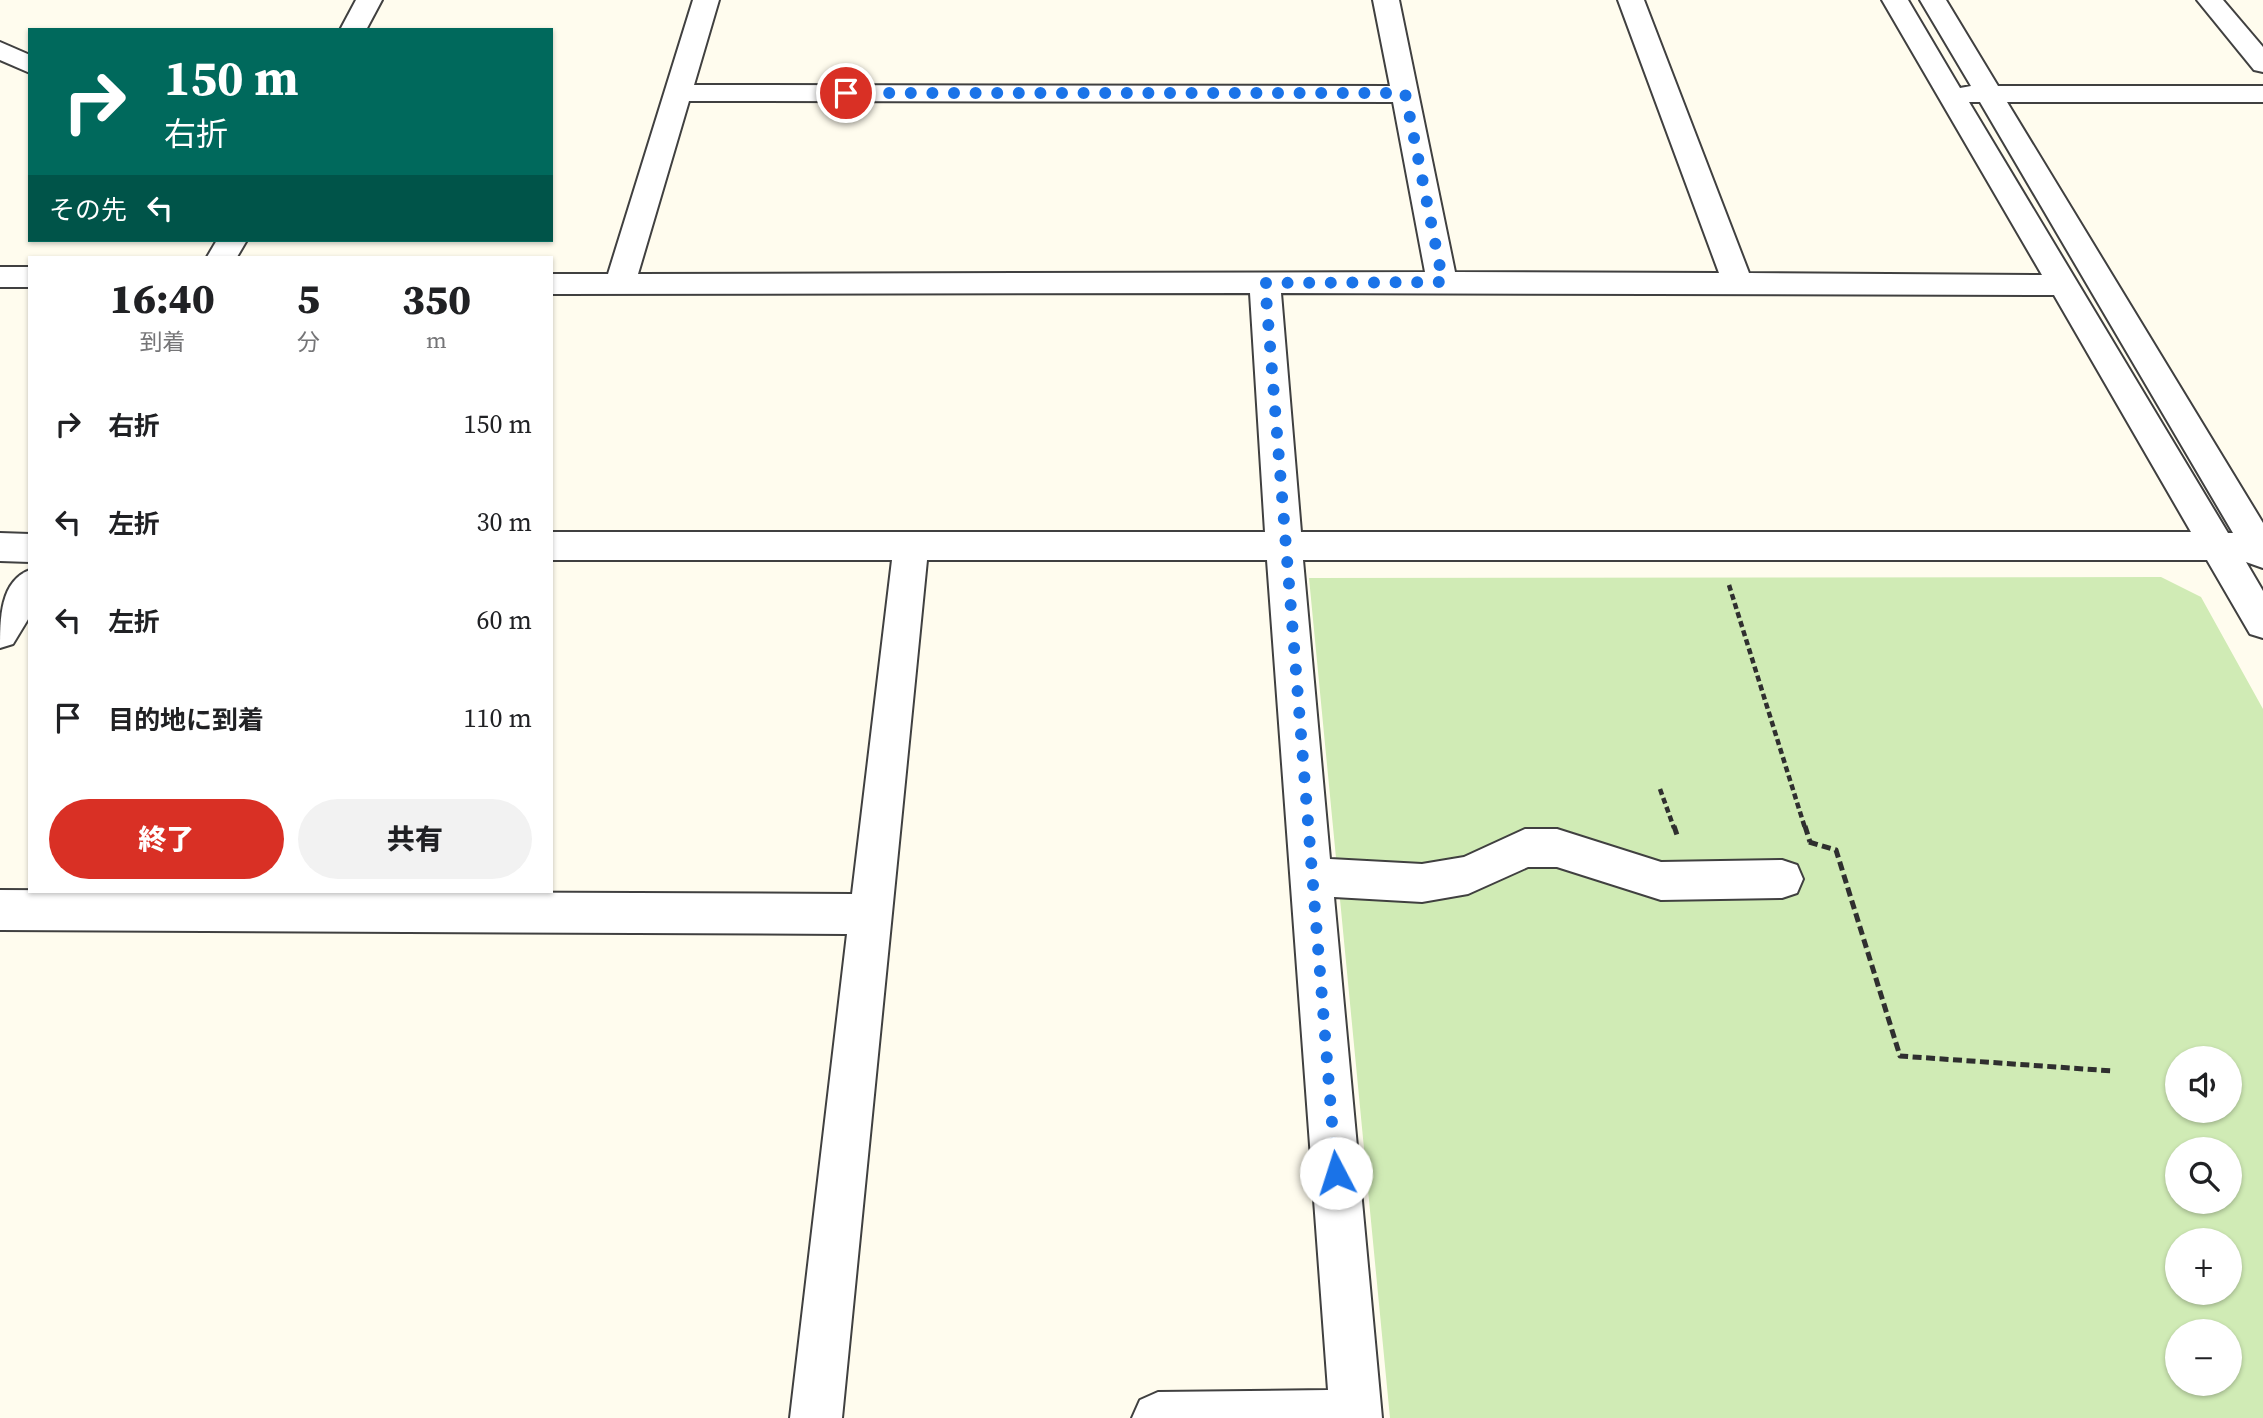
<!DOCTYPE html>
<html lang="ja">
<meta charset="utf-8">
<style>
body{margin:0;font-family:"Source Serif 4","Noto Sans JP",serif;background:#f2f2f2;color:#202124;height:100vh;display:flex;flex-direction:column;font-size:26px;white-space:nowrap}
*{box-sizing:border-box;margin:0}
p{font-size:23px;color:#757577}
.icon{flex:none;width:38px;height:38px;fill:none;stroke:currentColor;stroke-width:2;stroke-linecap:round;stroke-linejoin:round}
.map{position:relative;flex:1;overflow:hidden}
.details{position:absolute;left:28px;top:256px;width:525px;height:637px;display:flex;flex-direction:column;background:#fff;border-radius:0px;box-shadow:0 2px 5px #0004}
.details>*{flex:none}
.hud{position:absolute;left:28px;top:28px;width:525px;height:214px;border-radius:0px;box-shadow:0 2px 5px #0004;background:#00695c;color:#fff;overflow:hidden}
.fabs{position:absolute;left:2165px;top:1046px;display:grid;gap:14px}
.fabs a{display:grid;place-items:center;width:77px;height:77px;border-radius:50%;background:#fff;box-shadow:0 2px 5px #0004;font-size:35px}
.pin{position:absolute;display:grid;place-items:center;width:60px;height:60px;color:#fff;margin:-30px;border:4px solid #fff;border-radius:50%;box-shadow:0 2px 7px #0007}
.me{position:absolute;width:77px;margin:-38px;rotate:355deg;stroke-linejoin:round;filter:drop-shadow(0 0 5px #0008)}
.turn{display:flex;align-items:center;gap:24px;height:147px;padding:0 21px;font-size:32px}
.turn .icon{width:91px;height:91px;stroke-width:2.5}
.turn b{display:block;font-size:49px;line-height:60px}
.then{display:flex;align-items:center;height:66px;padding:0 21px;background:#0003;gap:14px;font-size:26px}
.eta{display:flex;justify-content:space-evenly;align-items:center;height:119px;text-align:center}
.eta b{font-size:42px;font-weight:800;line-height:49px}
.primary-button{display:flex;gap:14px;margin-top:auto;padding:14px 21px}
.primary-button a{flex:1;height:80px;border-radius:42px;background:#d93025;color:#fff;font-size:28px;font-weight:800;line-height:80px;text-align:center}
.primary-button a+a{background:#f2f2f2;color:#202124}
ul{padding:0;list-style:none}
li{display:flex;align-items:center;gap:21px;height:98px;padding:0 21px}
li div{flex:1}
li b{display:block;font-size:26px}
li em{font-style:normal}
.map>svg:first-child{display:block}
.green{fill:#d0ebb5;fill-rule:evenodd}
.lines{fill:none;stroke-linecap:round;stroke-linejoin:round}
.minor-casing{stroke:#404040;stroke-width:4}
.path-far1{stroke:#2f2f2f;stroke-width:4.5;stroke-dasharray:6 3.5;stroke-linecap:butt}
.path{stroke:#2f2f2f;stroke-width:5;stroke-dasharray:9 4.5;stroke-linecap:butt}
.minor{fill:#fff;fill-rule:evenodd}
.route{stroke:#1a73e8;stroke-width:12;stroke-dasharray:0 21.6}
</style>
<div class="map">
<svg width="2263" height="1418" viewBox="0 0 2263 1418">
<rect width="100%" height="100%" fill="#fffcee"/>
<path class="green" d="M 2161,577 L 2201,597 L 2263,709 L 2263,1418 L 1390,1418 L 1309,578 ZM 2177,1059 L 2230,1059 L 2230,1111 L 2177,1111 ZM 2177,1150 L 2230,1150 L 2230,1202 L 2177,1202 ZM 2177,1241 L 2230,1241 L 2230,1293 L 2177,1293 ZM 2177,1332 L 2230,1332 L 2230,1384 L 2177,1384 Z"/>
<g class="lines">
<g class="minor-casing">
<g id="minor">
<polygon points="356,0 382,0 366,30 340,30"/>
<path d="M 693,0 L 719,0 L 694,85 L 1390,86 L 1373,0 L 1399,0 L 1455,272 L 1719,273 L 1618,0 L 1644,0 L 1749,273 L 2042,275 L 1882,0 L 1908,0 L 1960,88 L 1971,86 L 1920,0 L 1946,0 L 1998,86 L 2263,86 L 2263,102 L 2007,102 L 2263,523 L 2263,568 L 2246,562 L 2263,591 L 2263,638 L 2250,634 L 2207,560 L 1303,560 L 1330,859 L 1422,864 L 1464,857 L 1525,829 L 1557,829 L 1661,862 L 1782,860 L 1797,865 L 1803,879 L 1797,893 L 1782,898 L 1661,900 L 1557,867 L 1528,867 L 1468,894 L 1422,902 L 1334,897 L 1382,1418 L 1132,1418 L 1140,1400 L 1158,1392 L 1328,1390 L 1267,560 L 927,560 L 842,1418 L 790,1418 L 847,934 L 0,930 L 0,890 L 852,894 L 892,560 L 551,560 L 551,532 L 1265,532 L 1250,293 L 551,294 L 551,274 L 608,274 ZM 689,101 L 1393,102 L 1425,272 L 638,274 ZM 1969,102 L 1980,102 L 2233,533 L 2228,533 ZM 1281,293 L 2054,295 L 2191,532 L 1301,532 Z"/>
<polygon points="2197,0 2223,0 2263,47 2263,72 2254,70"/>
<polygon points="0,42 30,55 30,73 0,60"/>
<polygon points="217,240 247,240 237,257 207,257"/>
<rect x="0" y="267" width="30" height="20"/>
<polygon points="0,533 30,534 30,562 0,561"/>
<path d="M 30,570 L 30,616 L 13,644 L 0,648 C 0,619 0,581 30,570 Z"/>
</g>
</g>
<g class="path-far1">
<polyline points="1729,585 1805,828"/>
<polyline points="1660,789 1674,828"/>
</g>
<g class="path">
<polyline points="1674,826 1678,838"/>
<polyline points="1805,826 1810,842"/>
<polyline points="1809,842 1836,850 1900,1056 2113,1071"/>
</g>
<use href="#minor" class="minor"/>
</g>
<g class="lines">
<polyline class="route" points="846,93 1405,93 1443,282 1265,283 1336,1173"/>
</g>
</svg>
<div class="fabs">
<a><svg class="icon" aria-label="sound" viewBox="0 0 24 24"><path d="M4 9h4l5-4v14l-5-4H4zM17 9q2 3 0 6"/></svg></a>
<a><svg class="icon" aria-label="search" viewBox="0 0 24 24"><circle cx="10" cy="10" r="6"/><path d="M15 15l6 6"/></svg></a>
<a>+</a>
<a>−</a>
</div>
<div class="pin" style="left:846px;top:93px;background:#d93025"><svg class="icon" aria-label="arrive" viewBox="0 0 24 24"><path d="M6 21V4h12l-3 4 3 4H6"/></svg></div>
<svg class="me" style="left:1336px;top:1173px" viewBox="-20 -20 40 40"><circle r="19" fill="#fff"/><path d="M0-13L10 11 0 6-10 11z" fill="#1a73e8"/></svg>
<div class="hud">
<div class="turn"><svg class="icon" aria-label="right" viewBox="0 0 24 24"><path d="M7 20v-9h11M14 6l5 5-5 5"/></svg><div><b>150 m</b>右折</div></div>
<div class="then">その先<svg class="icon" aria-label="left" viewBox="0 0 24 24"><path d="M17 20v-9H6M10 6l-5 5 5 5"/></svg></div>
</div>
<section class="details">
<div class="eta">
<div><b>16:40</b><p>到着</p></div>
<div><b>5</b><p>分</p></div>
<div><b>350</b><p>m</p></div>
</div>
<ul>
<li><svg class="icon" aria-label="right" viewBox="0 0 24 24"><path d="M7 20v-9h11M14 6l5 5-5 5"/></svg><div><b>右折</b></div><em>150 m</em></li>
<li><svg class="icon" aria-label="left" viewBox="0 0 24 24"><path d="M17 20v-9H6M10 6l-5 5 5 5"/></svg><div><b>左折</b></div><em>30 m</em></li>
<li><svg class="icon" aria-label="left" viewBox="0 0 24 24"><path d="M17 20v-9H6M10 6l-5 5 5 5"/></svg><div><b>左折</b></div><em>60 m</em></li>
<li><svg class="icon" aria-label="arrive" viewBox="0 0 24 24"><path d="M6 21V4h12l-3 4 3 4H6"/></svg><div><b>目的地に到着</b></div><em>110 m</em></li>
</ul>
<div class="primary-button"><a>終了</a><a>共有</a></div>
</section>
</div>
